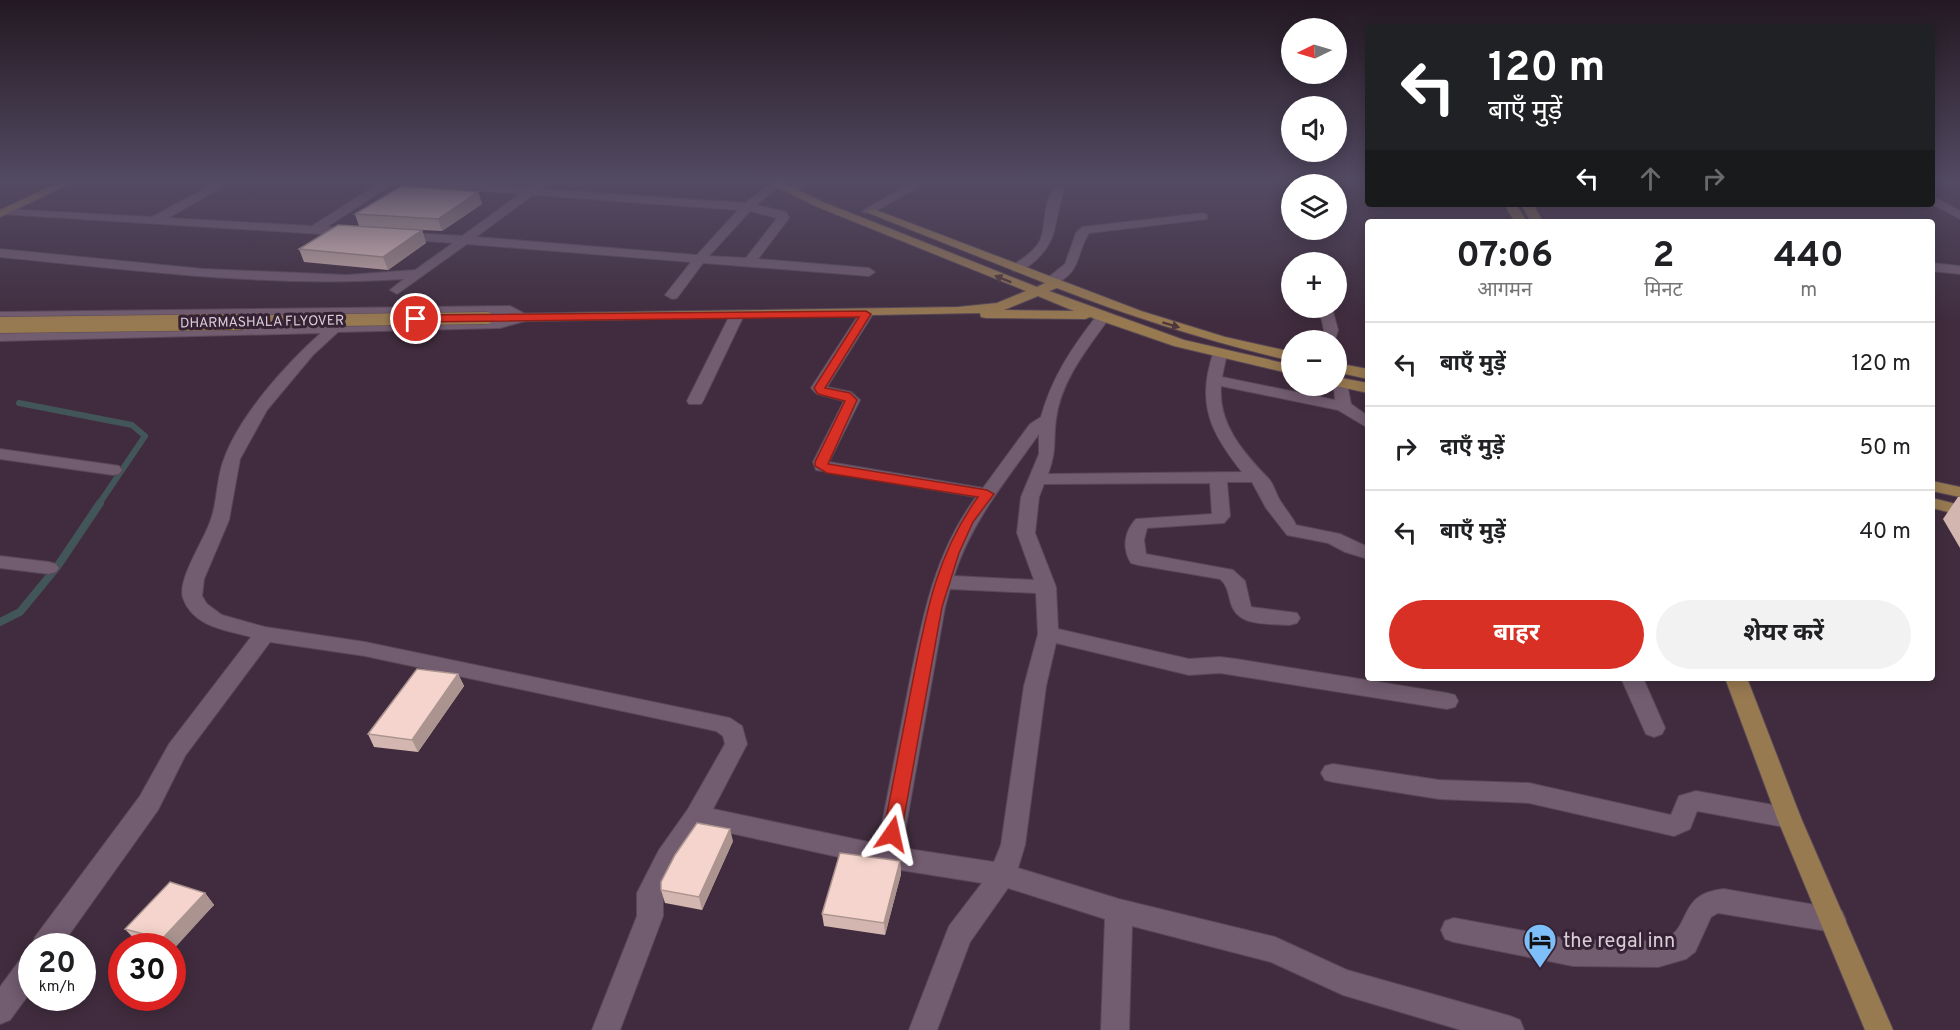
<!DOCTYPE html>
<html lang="hi">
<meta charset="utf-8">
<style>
body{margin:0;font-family:Overpass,"Noto Sans Devanagari",sans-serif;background:#f2f2f2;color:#202124;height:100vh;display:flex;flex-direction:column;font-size:22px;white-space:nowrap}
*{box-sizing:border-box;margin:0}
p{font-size:20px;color:#757577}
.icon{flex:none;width:33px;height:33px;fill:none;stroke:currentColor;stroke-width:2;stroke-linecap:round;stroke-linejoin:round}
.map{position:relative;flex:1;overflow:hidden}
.drawer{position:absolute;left:1365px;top:219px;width:570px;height:462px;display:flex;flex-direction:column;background:#fff;border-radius:6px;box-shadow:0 3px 15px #0003}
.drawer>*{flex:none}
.hud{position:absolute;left:1365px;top:24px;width:570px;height:183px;border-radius:6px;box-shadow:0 3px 15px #0003;background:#202124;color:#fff;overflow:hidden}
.needle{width:39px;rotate:265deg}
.buttons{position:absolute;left:1281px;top:18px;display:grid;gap:12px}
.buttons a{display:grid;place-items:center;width:66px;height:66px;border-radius:50%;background:#fff;box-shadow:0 3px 15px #0003;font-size:30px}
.speed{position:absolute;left:18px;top:933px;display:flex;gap:12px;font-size:30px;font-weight:700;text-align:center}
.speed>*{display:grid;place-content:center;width:78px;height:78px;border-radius:50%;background:#fff;box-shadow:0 3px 15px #0003;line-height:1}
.speed small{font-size:15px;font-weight:400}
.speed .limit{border:9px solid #d22;background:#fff;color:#111}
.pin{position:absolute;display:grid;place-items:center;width:51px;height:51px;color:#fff;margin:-26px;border:3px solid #fff;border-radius:50%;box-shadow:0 2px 6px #0007}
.me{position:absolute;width:66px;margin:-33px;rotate:11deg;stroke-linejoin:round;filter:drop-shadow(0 0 4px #0008)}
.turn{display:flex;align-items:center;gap:21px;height:126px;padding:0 24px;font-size:27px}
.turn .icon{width:78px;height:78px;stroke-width:2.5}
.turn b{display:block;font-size:42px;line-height:51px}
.lanes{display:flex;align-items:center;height:57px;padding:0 24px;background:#0003;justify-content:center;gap:30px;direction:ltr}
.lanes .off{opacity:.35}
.eta{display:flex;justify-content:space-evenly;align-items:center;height:102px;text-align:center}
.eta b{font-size:36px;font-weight:700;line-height:42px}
.button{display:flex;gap:12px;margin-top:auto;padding:12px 24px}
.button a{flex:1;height:69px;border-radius:36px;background:#d93025;color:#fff;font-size:24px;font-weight:700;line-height:69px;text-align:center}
.button a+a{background:#f2f2f2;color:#202124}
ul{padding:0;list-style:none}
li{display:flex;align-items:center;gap:18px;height:84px;padding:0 24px;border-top:2px solid #e0e0e0}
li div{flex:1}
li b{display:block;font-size:22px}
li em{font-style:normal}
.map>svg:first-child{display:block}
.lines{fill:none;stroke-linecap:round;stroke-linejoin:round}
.stream-far1{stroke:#425559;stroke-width:6}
.stream{stroke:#425559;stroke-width:8}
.minor-casing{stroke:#584857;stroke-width:2}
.major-casing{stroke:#584857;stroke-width:2}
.minor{fill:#725c70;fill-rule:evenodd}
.major{fill:#987a51;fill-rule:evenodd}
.major-bridge-far1-casing{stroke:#584857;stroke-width:13;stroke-linecap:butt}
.major-bridge-casing{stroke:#584857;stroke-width:17;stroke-linecap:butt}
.major-bridge-far1{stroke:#987a51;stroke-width:12}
.major-bridge{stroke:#987a51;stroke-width:16}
.wall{fill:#d2b6af}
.shaded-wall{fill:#ab948f}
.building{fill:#f4d4cc;stroke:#ab948f;stroke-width:1.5}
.oneway{fill:#4e383b}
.route{fill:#d93025;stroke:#8d1f18;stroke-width:1.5}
.labels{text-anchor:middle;stroke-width:6;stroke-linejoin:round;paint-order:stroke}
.far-street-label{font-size:14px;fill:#dacdd8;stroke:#352234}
.near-poi-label{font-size:20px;fill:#dacdd8;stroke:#352234;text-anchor:start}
</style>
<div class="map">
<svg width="1960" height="1030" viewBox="0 0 1960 1030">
<rect width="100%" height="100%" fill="#402c3e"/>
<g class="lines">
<polyline class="stream-far1" points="19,403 132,425 145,436 99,504"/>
<polyline class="stream" points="0,622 20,612 57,567 100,503"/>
<g class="minor-casing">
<g id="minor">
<path d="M 221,180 L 235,180 L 168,218 L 312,226 L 384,180 L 426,180 L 528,188 L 539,180 L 551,180 L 541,189 L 745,203 L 775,180 L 788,180 L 756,205 L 786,212 L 789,218 L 758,259 L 869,268 L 875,272 L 869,276 L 703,263 L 677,298 L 672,299 L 665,295 L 691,262 L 467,244 L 397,294 L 390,290 L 404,279 C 269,288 134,270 0,257 L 0,249 L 204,269 L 347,275 L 415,270 L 453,243 L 401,239 L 397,238 L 397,232 L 462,236 L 520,194 L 393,184 L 327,227 L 357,229 L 359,232 L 353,236 L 0,214 L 0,210 L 4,209 L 152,217 ZM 533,195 L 738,210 L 697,255 L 476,237 ZM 750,211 L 777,218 L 746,258 L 709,256 Z"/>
<polygon points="801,180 815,180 794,192 786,192 786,188"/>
<polygon points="917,180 931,180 872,213 864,213 862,211"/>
<path d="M 1059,186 L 1065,189 C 1052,222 1061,241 1030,265 C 1024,269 1021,273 1013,271 L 1012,268 L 1013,265 C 1023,258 1036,251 1041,238 C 1046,225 1043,192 1059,186 Z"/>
<polygon points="1932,196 1960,211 1960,219 1932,204"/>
<path d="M 1203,213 L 1207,215 L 1207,219 L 1089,233 C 1076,253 1081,276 1052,284 L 1045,280 L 1065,264 L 1076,233 L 1082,227 Z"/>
<polygon points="1932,263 1960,266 1960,274 1932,271"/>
<path d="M 510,306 L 531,317 L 529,320 L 500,328 L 338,332 L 313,355 L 267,410 L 240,459 L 229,520 L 204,579 L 202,596 L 207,604 L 222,615 L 265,627 L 365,642 L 730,718 L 742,726 L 747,744 L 713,809 L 878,844 C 888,793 898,742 908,690 C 922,621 933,555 976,497 L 822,471 L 816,470 L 813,462 L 844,401 L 817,394 L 811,388 L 861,311 L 871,311 L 873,314 L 827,387 L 851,392 L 860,400 L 829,462 L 983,488 L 1030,424 L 1041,417 C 1052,377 1073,346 1098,314 L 1108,314 L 1110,317 C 1088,348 1061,380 1056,419 C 1053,442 1057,450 1048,474 L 1242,472 C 1217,440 1200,414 1208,373 C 1210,365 1211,357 1215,350 L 1225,350 L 1227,353 L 1222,377 L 1335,400 L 1334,386 L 1336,386 L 1336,379 L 1346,379 L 1351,404 L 1368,416 L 1368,428 L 1338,410 L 1221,386 C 1218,424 1243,452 1268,478 C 1274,484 1276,495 1281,502 C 1286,510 1292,516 1296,525 L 1340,534 L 1368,547 L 1368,559 L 1345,552 L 1328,543 L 1287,535 L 1266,508 L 1252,482 L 1227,482 L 1230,516 L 1224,523 L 1147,528 L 1144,540 L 1146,554 L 1233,570 L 1245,581 L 1251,607 L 1297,613 L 1300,618 L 1297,623 L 1290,625 C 1266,623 1236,628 1230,600 C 1228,592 1227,585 1220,579 L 1138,565 L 1131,563 C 1122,549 1124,532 1136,519 L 1212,514 L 1210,483 L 1044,484 L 1039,497 L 1035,533 L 1056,587 L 1058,629 L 1189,659 L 1220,657 L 1236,659 L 1447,693 L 1455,695 L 1458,701 L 1455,707 L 1447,709 L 1220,673 L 1189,675 L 1056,643 L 1046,686 L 1025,845 L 1018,868 L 1119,899 L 1275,937 L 1347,970 L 1510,1016 L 1520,1020 L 1524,1030 L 1461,1030 L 1343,995 L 1271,962 L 1132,926 L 1129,1030 L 1101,1030 L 1105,919 L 1008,888 L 970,942 L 937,1030 L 909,1030 L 949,926 L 982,883 L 888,868 L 703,827 L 677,866 L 663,894 L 663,916 L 620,1030 L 592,1030 L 637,916 L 637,893 L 659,850 L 688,809 L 725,744 L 723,736 L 716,731 L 365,656 L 270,642 L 185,756 L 158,810 L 61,946 L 32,946 L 35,937 L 140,796 L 169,744 L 251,637 C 226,630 193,627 183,598 C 177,580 204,540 210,522 C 218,502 216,479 224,459 C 240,415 287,363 321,333 L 0,341 L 0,333 L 499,320 L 512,316 L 508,314 L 0,320 L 0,312 ZM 1039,434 L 1039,454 L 1021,497 L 1017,533 L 1034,580 L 954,576 C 971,522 1007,479 1039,434 ZM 950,589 L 1036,593 L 1038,634 L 1024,686 L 1001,845 L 994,862 L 902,848 L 945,607 Z"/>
<polygon points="1319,308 1332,308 1338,330 1335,340 1321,340 1324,330"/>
<polygon points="737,311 744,315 703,401 701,404 689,404 687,401 730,315"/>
<polygon points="0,449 113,465 119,466 122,470 119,474 113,475 0,459"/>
<polygon points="0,556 49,562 56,564 59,568 56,572 49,574 0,568"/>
<polygon points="1621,678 1643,678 1665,728 1662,734 1654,737 1646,734"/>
<polygon points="1333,764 1439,780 1529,783 1671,815 1679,796 1696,791 1789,808 1798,811 1801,818 1798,825 1789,828 1697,811 1690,829 1674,836 1529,803 1439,799 1333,782 1325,780 1321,773 1325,766"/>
<path d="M 1724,889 L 1833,908 L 1842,911 L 1846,920 L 1842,929 L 1833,932 L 1718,913 L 1711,917 L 1695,952 L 1686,959 L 1658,967 L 1573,966 L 1454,942 L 1445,939 L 1441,930 L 1445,921 L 1454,918 L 1573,940 L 1658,941 C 1695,933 1673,894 1724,889 Z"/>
<polygon points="32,953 32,990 10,1020 0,1024 0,987 22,957"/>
</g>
</g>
<g class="major-casing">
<g id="major">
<polygon points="64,180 78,180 0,217 0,210"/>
<path d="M 763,180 L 777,180 L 823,202 L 1037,287 L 1045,283 L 866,212 L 872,209 L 876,210 L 1141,311 L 1225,337 L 1292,352 L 1292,361 C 1211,342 1134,318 1057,288 L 1049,291 L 1184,340 L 1292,365 L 1292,374 L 1174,346 L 1090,317 L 1085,319 L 986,318 L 981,317 L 980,313 L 487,322 L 480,318 L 487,314 L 958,307 L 997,303 L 1026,291 L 815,206 ZM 1038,296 L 1074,311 L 1004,310 Z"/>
<polygon points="1504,204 1516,204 1527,222 1515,222"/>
<polygon points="1521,204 1533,204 1543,222 1531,222"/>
<polygon points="1336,363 1368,369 1368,379 1336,372"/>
<polygon points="1336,377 1368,383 1368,393 1336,386"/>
<polygon points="1932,481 1960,487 1960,497 1932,491"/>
<polygon points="1932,498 1960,505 1960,515 1932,508"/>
<polygon points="1725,678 1747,678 1801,818 1893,1030 1865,1030 1777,818"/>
</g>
</g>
<use href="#minor" class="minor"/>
<use href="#major" class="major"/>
<g class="major-bridge-far1-casing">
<polyline id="major-bridge-far1" points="139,323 487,318"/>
</g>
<g class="major-bridge-casing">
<polyline id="major-bridge" points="0,325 243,322"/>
</g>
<use href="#major-bridge-far1" class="major-bridge-far1"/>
<use href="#major-bridge" class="major-bridge"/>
</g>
<g class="wall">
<polygon points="478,192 482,204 442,231 422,230 426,243 388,270 304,262 299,249 359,226 355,214"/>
<polygon points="1958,497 1960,497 1960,548 1943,519"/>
<polygon points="458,674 464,686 418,752 374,747 368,734"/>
<polygon points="733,841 702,910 665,903 661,890"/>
<polygon points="900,861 901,874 885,935 824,926 822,914"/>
<polygon points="205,893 214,905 172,946 156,946 136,941 125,929"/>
</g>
<g class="shaded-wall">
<polygon points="478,192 482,204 442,231 438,219"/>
<polygon points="422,230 426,243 388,270 383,257"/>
<polygon points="458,674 464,686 418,752 412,740"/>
<polygon points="730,829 733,841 702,910 699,897"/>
<polygon points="900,861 901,874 885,935 884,923"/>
<polygon points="205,893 214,905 172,951 172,946 168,946 162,939"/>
</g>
<g class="building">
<polygon points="402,186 478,192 438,219 355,214"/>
<polygon points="338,225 422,230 383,257 299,249"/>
<polygon points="417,669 458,674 412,740 368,734"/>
<polygon points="697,823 730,829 699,897 661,890 661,882 675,855"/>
<polygon points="840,853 900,861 884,923 822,914"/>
<polygon points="170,882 205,893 162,939 125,929"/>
</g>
<defs><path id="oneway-solid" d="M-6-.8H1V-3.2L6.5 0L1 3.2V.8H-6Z" transform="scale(1.5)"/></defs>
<g class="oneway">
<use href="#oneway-solid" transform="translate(1003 279) rotate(-158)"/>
<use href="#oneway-solid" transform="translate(1171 325) rotate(17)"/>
</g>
<linearGradient id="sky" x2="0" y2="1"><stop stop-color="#231822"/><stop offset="0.56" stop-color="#534b63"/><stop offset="1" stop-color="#534b63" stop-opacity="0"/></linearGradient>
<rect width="1960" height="324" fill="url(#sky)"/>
<path class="route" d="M 866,311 L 871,314 L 825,388 L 850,393 L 857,400 L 828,464 L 987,490 L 994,494 L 973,522 L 959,553 L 942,607 L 901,834 L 899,840 L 892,842 L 885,840 L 883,834 C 892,786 902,738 911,690 C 925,619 935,556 978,497 L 827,473 L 815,466 L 815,462 L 845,401 L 818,394 L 814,388 L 859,317 L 416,322 L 411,319 L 416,315 Z"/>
<defs>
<g id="hotel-pin" transform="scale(1.725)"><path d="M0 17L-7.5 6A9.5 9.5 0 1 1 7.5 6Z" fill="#7ebef9" stroke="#352234"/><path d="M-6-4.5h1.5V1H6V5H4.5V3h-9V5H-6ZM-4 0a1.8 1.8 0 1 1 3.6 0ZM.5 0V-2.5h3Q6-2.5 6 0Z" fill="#111"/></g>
</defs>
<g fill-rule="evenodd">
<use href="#hotel-pin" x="1540" y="940"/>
</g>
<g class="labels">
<g class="far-street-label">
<text transform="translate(262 321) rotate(-1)" y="5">DHARMASHALA FLYOVER</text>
</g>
<g class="near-poi-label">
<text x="1563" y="947">the regal inn</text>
</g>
</g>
</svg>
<div class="buttons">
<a><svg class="needle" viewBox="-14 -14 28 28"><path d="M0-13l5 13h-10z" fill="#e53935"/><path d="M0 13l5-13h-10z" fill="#757577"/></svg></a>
<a><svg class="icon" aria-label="sound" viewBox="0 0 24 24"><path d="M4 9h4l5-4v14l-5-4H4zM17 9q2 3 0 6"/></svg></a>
<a><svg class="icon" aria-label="layers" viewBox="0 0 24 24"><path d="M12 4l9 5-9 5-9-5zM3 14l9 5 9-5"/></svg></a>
<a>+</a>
<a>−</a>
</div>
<div class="speed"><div>20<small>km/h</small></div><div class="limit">30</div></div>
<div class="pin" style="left:416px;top:319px;background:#d93025"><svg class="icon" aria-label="arrive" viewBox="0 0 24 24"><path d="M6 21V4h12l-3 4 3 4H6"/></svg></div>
<svg class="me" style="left:892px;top:834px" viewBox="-20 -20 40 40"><path d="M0-17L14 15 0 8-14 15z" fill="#d93025" stroke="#fff" stroke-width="4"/></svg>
<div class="hud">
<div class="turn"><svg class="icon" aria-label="left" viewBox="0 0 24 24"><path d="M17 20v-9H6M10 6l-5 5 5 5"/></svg><div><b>120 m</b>बाएँ मुड़ें</div></div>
<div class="lanes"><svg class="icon" aria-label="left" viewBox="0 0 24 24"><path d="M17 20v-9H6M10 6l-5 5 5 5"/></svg><svg class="icon off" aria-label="ahead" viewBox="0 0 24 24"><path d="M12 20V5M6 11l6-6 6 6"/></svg><svg class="icon off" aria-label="right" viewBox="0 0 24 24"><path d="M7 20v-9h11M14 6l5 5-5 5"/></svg></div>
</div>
<section class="drawer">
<div class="eta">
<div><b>07:06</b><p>आगमन</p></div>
<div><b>2</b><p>मिनट</p></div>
<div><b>440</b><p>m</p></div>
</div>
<ul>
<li><svg class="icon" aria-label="left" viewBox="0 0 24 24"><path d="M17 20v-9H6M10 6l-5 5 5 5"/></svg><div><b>बाएँ मुड़ें</b></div><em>120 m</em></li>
<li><svg class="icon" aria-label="right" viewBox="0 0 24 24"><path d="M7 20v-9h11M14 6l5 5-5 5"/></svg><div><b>दाएँ मुड़ें</b></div><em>50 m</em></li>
<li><svg class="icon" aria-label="left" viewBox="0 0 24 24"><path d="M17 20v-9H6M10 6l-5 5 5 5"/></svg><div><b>बाएँ मुड़ें</b></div><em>40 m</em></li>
</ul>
<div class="button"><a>बाहर</a><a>शेयर करें</a></div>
</section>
</div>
